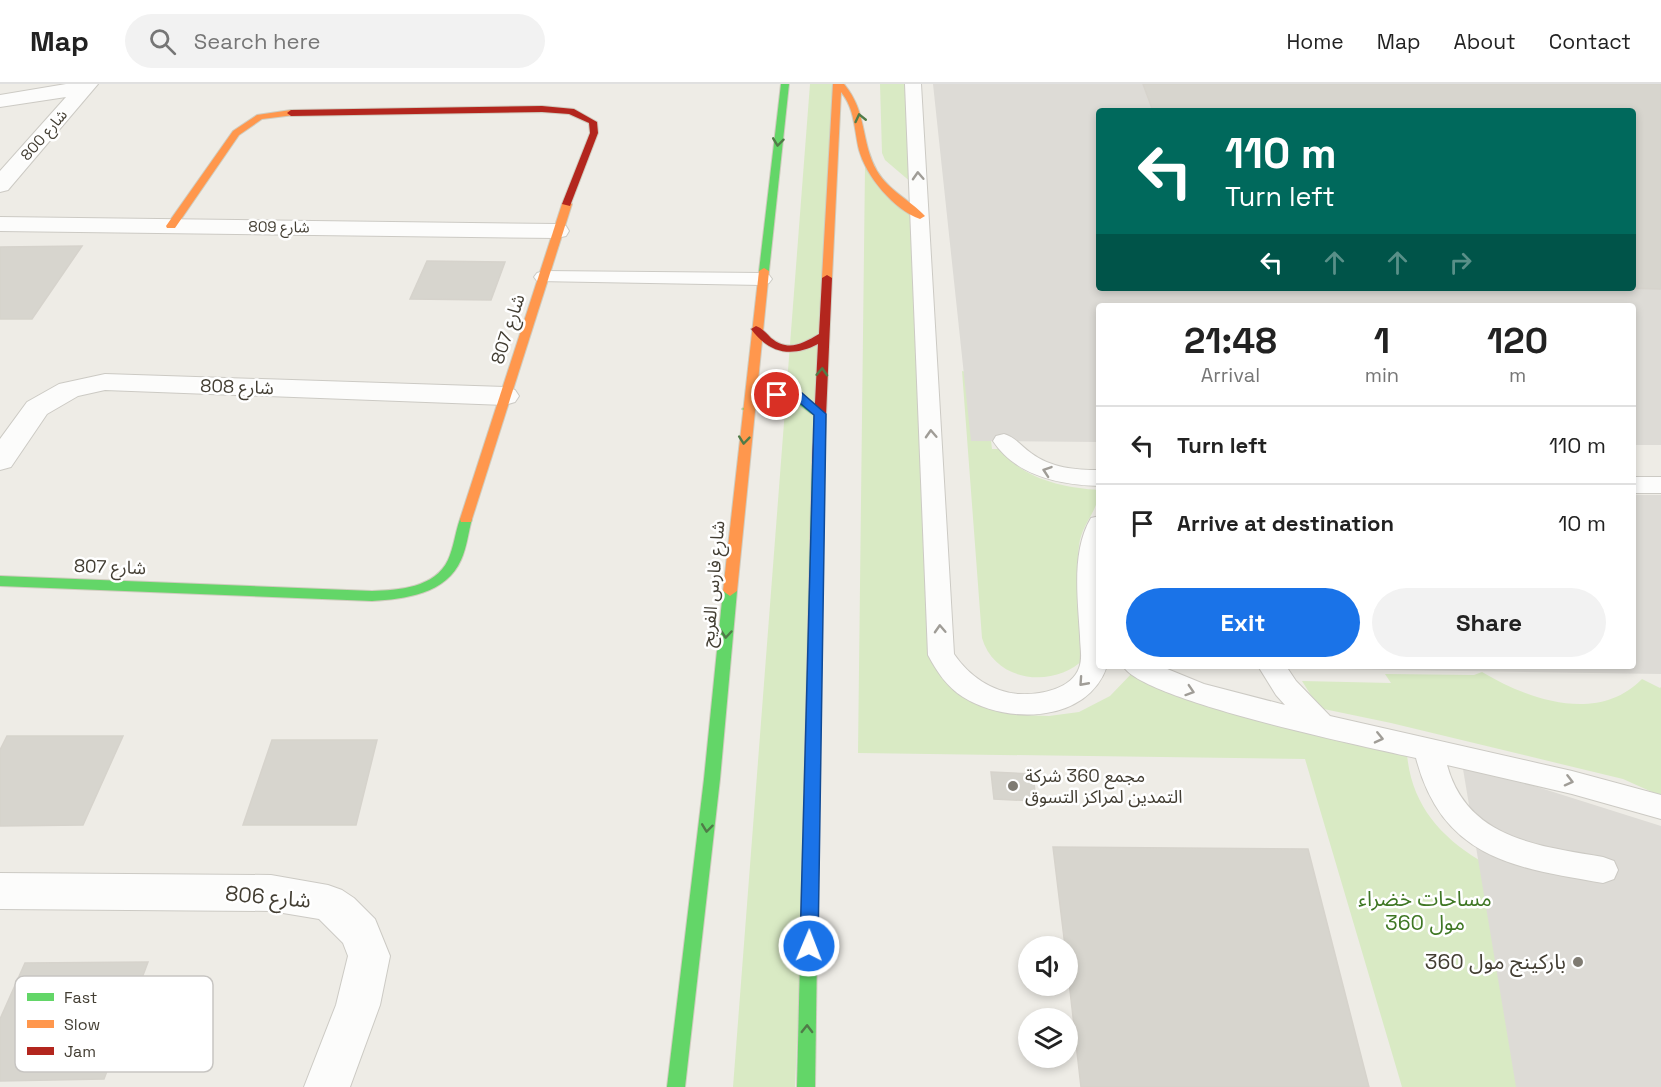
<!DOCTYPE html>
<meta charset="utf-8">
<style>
body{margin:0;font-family:"Space Grotesk","Noto Sans Arabic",sans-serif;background:#f2f2f2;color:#222;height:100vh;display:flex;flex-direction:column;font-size:22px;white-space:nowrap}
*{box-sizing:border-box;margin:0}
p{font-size:20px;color:#767676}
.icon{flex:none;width:33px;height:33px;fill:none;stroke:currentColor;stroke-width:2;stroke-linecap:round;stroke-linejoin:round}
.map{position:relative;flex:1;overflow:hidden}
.drawer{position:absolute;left:1096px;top:219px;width:540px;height:366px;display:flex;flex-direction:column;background:#fff;border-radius:6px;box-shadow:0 3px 9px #0003}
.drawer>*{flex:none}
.top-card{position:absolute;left:1096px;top:24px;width:540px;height:183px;border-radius:6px;box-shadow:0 3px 9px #0003;background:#00695c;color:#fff;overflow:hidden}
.controls{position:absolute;left:1018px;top:852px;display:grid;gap:12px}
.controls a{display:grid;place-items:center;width:60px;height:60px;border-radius:50%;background:#fff;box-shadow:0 3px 9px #0003;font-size:30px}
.pin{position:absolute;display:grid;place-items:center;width:51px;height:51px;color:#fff;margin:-26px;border:3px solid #fff;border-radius:50%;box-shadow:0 2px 6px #0007}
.me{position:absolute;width:66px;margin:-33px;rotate:1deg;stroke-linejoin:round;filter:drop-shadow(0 0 4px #0008)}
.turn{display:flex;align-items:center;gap:21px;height:126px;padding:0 30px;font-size:27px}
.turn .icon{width:78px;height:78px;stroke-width:2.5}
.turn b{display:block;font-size:42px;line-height:51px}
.lanes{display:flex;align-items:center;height:57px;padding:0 30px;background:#0003;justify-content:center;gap:30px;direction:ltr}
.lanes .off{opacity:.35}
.eta{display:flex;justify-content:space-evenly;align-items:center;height:102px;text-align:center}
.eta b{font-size:36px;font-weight:600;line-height:42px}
.cta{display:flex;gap:12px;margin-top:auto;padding:12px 30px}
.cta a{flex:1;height:69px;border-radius:36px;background:#1a73e8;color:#fff;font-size:24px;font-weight:600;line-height:69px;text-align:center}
.cta a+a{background:#f2f2f2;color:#222}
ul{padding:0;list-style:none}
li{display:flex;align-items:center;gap:18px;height:78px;padding:0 30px;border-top:2px solid #e0e0e0}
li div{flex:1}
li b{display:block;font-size:22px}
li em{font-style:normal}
header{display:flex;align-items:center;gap:36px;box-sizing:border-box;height:84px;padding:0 30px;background:#fff;border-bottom:2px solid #e0e0e0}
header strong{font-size:28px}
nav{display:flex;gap:33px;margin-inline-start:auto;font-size:21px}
.search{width:420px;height:54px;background:#f2f2f2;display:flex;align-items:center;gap:15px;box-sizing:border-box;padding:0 21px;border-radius:33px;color:#767676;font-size:22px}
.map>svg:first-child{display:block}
.green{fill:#d9eac4}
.parking{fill:#dddbd6;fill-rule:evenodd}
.building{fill:#d7d5ce;stroke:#d6d3cc;stroke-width:1.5}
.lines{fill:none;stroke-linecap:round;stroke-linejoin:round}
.lane-casing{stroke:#cccac4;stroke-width:2}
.street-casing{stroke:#cccac4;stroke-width:2}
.fast-casing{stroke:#d0ccbf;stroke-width:2}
.slow-casing{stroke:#d0ccbf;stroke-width:2}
.jam-casing{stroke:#d0ccbf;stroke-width:2}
.lane{fill:#fcfcfb;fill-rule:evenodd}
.street{fill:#fcfcfb;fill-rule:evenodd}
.fast{fill:#63d668;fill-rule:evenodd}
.slow{fill:#ff974d;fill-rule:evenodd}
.jam{fill:#b3261e;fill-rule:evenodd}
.oneway{stroke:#507b48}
.oneway2{stroke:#a09d97}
.route{fill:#1a73e8;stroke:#114b97;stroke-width:1.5}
.poi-dot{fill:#7f7b72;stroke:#fff;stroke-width:2}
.labels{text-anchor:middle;stroke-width:5;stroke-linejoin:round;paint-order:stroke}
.far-street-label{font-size:15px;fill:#433e33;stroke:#fff}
.street-label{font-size:18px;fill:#433e33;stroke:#fff}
.poi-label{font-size:18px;fill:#433e33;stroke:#fff;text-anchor:start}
.near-street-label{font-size:21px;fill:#433e33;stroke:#fff}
.near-park-label{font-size:21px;fill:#3f7724;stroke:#fff}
.near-poi-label{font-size:21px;fill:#433e33;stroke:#fff;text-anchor:end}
.key{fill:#fff;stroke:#c7c5c2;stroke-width:1.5}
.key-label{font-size:16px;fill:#433e33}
</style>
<header>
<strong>Map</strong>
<div class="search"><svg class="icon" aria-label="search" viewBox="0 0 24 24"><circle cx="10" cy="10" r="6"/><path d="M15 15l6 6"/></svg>Search here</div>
<nav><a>Home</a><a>Map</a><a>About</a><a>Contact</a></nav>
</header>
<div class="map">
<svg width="1661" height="1003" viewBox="0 0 1661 1003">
<rect width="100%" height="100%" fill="#eeece6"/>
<g class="green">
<polygon points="810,0 839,0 795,1003 733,1003"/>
<polygon points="880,0 908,0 912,99 885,76 882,69"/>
<path d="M 865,83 L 913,123 L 933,553 L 1009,628 L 1023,631 L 1049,632 L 1079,628 L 1110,612 L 1135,586 L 1407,670 C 1411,718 1438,751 1479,776 L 1526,1003 L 1402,1003 L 1305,675 L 858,669 Z"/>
<path d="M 962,287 L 984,292 L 992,365 L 1000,365 C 1022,395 1064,404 1099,406 C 1099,427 1081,440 1079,462 C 1075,498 1082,538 1085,574 C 1055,605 995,599 982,554 Z"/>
<path d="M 1482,588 C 1529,616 1598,640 1642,595 L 1660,604 L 1661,603 L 1661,712 L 1623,695 L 1391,639 L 1319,624 L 1302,597 L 1391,599 L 1385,590 L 1474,591 Z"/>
</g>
<g class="parking">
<path d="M 933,0 L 1661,0 L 1661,361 L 1634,361 L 1634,222 L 1100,222 L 1099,358 L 971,357 ZM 1100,27 L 1634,27 L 1634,204 L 1100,204 Z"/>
<polygon points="1634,411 1661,411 1661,590 1327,585 1282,582 1634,582"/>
<polygon points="1462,679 1661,742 1661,1003 1516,1003"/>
</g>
<g class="building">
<polygon points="1143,0 1661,0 1661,205 1624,204 1634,204 1634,27 1153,27"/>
<polygon points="82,162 32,235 0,235 0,163"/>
<polygon points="427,177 505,178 491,216 410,215"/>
<polygon points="7,652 123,652 83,741 0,742 0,666"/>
<polygon points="272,656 377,656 356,741 243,741"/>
<polygon points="991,688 1033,690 1036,717 994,715"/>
<polygon points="1053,763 1308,765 1369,1003 1081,1003 1068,889 1068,862 1065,862"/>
<polygon points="148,878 104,995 0,997 0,935 25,879"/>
</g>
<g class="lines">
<g class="lane-casing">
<g id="lane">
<path d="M 905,0 L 921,0 L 954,570 C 969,592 992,608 1019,610 C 1038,611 1071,606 1079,584 C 1083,574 1080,563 1080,552 C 1078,516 1071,467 1091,434 L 1100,432 L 1100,582 L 1107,582 C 1088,639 1007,641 963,613 C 947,603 937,588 928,571 Z"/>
<polygon points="544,187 762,189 769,191 772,195 769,199 762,201 537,197 534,193 537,189"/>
<path d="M 1004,350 C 1015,353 1021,362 1031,369 C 1051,384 1075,386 1100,386 L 1100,402 C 1060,401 1016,392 993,357 L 996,352 Z"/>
<rect x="1634" y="393" width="27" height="16"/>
<path d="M 1123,582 L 1160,582 L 1204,600 L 1285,621 L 1276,611 L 1258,582 L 1286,582 L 1296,597 L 1330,632 L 1572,687 L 1661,711 L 1661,735 L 1572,710 L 1447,681 C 1467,755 1539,762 1603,773 L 1614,777 L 1618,786 L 1614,795 L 1603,799 C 1514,784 1442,774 1416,674 C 1368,663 1143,617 1123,582 Z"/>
</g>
</g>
<g class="street-casing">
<g id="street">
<polygon points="66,0 98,0 8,106 0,108 0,87 66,13 0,23 0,11"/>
<polygon points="0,133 557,140 566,142 569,147 566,152 557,154 0,147"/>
<polygon points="105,290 505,303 515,306 519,312 515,318 505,321 105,306 78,312 47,330 11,383 0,386 0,355 27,318 59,300"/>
<polygon points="0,789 271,791 328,801 342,806 354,814 375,835 390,872 380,921 350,1003 304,1003 336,921 348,872 343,859 319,835 271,827 0,825"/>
</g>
</g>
<g class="fast-casing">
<g id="fast">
<polygon points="781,0 789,0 769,187 764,190 759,187"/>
<path d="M 777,307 C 796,306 814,316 826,330 L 820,334 C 803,329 794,308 773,315 C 764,319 757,326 748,329 L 742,325 L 755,315 Z"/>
<polygon points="818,374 824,378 815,1003 797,1003 812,378"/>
<path d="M 466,431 L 472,435 C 468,449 467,463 461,476 C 446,510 405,515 372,517 L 0,502 L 0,492 L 372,507 C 398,506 435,504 448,476 C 454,463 455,449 460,435 Z"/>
<polygon points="730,502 737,507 720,695 685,1003 667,1003 704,695 723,507"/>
</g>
</g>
<g class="slow-casing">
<g id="slow">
<path d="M 833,0 L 844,0 C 868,29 860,57 877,87 C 889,107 910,116 925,132 L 920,135 C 894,126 866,92 859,66 C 854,45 855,25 841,8 L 832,194 L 827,197 L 822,194 Z"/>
<polygon points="291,26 295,29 294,31 262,35 239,51 175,144 167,144 166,142 233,47 257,31"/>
<polygon points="567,117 572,120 472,435 471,438 461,438 460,435 562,120"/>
<polygon points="764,184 769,187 737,507 730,512 723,507 759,187"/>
</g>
</g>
<g class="jam-casing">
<g id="jam">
<polygon points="542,22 574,25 597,38 598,49 570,122 562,120 590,49 589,39 569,30 542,28 291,32 287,29 291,26"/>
<path d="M 827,191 L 832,194 L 824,378 L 818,382 L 812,378 L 818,260 C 791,274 769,269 751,245 L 756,242 C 762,244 766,249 771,254 C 788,268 802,260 819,250 L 822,194 Z"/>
</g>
</g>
<use href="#lane" class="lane"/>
<use href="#street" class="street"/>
<use href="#fast" class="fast"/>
<use href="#slow" class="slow"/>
<use href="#jam" class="jam"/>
</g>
<defs><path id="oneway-chevron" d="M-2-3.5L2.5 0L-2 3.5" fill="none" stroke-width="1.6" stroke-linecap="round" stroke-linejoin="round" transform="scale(1.5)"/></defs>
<g class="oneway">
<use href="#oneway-chevron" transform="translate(860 34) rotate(-103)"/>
<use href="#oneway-chevron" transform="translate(778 58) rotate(97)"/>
<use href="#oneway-chevron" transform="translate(822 288) rotate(-87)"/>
<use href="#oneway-chevron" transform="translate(744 356) rotate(96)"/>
<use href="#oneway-chevron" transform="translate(726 550) rotate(95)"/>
<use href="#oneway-chevron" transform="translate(707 744) rotate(97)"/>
<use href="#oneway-chevron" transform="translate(807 945) rotate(-89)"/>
</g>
<g class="oneway2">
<use href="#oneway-chevron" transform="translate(918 92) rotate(-93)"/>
<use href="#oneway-chevron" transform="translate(931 350) rotate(-93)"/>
<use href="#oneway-chevron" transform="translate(1047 387) rotate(-161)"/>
<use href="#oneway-chevron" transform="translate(940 545) rotate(-93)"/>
<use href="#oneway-chevron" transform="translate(1083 598) rotate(132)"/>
<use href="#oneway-chevron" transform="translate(1190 607) rotate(18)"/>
<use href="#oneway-chevron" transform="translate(1379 654) rotate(13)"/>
<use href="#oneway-chevron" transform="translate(1569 697) rotate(14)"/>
</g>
<polygon class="route" points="777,307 802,309 826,330 818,862 815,867 809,869 803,867 800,862 814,331 795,315 773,313 773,308"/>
<g class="poi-dot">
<circle cx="1013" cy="702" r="6"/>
<circle cx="1578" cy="878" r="6"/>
</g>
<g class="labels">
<g class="far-street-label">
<text transform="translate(44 51) rotate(-49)" y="5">شارع 800</text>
<text transform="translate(279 143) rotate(1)" y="5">شارع 809</text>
</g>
<g class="street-label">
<text transform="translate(508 245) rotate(-72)" y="6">شارع 807</text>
<text transform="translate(237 303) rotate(2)" y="6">شارع 808</text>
<text transform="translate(110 483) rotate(2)" y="6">شارع 807</text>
<text transform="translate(713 500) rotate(-85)" y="6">شارع فارس الفريح</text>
</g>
<g class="poi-label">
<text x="1025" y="698">مجمع 360 شركة<tspan x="1025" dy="21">التمدين لمراكز التسوق</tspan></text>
</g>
<g class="near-street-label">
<text transform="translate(268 813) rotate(5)" y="7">شارع 806</text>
</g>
<g class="near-park-label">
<text x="1425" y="822">مساحات خضراء<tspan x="1425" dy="24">360 مول</tspan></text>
</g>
<g class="near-poi-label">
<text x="1566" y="885">باركينج مول 360</text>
</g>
</g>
<rect x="15" y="892" width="198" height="96" rx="9" class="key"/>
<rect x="27" y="909" width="27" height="8" fill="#63d668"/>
<rect x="27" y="936" width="27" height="8" fill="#ff974d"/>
<rect x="27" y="963" width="27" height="8" fill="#b3261e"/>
<g class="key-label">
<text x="64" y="919">Fast</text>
<text x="64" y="946">Slow</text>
<text x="64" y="973">Jam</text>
</g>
</svg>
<div class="controls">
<a><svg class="icon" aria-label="sound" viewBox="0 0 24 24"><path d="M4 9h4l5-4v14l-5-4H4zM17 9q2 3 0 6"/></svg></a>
<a><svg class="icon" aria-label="layers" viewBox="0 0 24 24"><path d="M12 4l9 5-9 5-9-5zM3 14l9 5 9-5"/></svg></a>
</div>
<div class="pin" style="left:777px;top:311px;background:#d93025"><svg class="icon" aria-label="arrive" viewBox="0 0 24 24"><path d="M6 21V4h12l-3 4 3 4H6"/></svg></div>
<svg class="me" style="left:809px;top:862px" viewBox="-20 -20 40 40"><circle r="17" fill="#1a73e8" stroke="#fff" stroke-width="3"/><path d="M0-11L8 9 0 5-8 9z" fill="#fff"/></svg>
<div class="top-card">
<div class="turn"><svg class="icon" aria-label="left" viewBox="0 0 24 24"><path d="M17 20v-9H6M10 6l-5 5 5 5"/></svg><div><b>110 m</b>Turn left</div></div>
<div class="lanes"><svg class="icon" aria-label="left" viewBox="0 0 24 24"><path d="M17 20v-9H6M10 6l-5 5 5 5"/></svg><svg class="icon off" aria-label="ahead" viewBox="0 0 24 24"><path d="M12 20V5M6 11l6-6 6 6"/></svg><svg class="icon off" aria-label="ahead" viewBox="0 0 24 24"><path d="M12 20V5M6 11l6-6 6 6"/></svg><svg class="icon off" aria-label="right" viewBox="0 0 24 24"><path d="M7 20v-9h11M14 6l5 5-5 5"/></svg></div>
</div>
<section class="drawer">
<div class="eta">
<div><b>21:48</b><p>Arrival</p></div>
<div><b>1</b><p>min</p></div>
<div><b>120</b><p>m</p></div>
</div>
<ul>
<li><svg class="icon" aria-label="left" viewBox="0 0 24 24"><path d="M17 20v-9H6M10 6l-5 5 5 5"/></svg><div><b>Turn left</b></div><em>110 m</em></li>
<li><svg class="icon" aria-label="arrive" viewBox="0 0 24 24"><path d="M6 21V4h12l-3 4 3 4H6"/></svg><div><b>Arrive at destination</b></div><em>10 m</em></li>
</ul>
<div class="cta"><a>Exit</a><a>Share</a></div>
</section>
</div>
